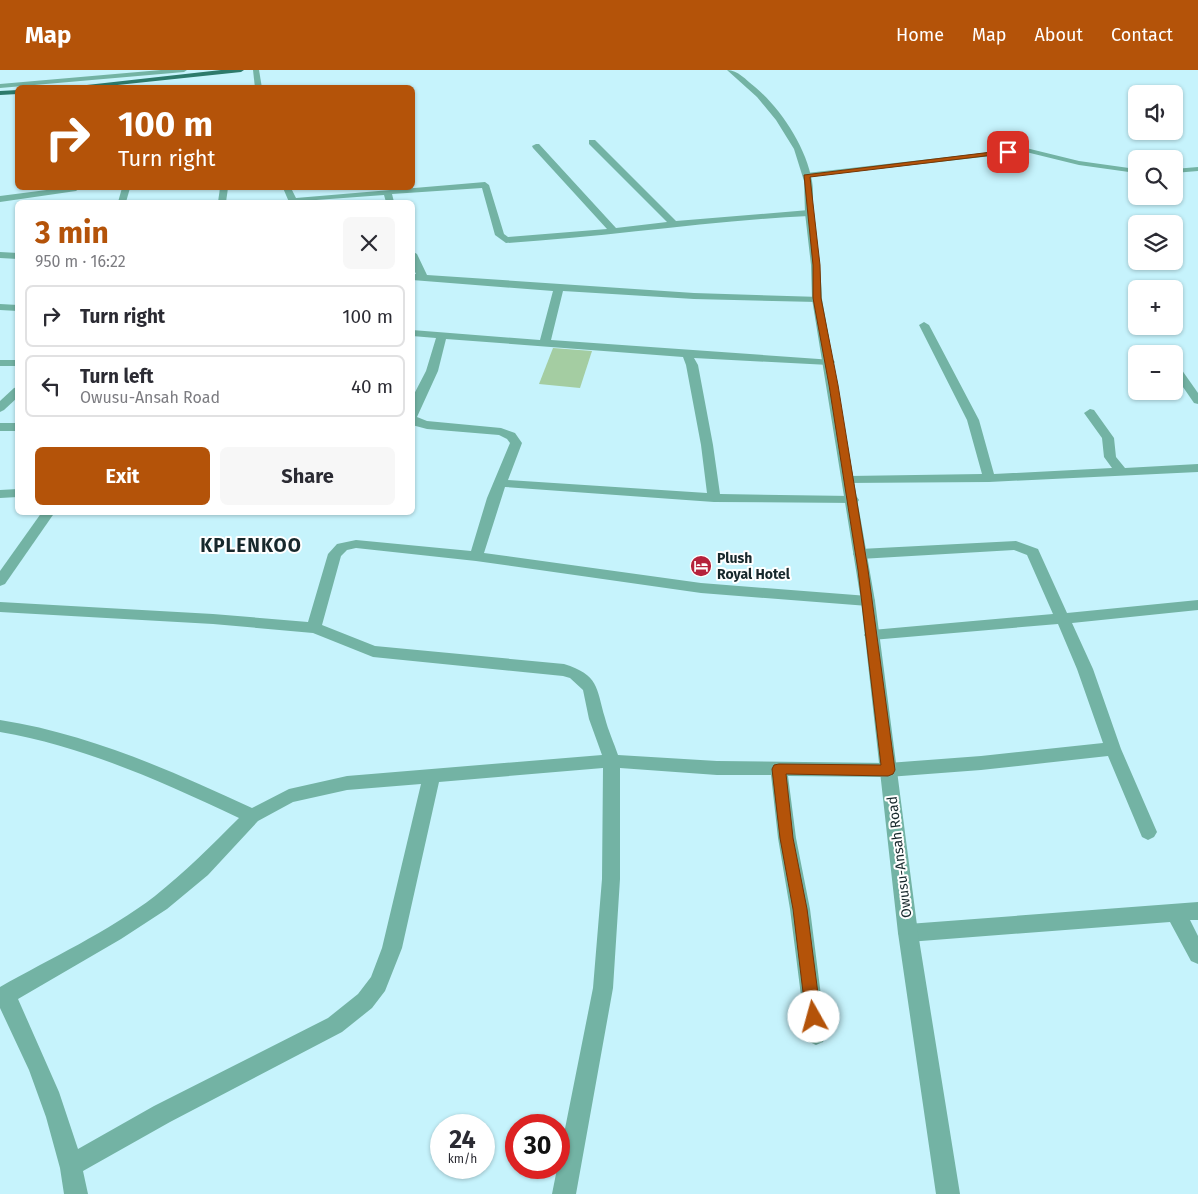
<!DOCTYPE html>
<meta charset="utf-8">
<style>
body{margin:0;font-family:"Fira Sans",sans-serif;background:#f7f7f7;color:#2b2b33;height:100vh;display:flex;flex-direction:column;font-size:19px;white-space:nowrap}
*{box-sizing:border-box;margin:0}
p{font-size:16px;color:#7c7c81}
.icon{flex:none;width:28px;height:28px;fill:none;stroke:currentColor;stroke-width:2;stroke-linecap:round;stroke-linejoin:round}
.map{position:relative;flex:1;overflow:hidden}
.drawer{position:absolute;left:15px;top:130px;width:400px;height:315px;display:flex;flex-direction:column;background:#fff;border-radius:8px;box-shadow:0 1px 4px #0004}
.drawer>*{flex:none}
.guide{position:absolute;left:15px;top:15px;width:400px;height:105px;border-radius:8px;box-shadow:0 1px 4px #0004;background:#b45309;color:#fff;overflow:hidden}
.buttons{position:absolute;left:1128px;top:15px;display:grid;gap:10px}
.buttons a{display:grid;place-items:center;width:55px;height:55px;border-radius:8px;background:#fff;box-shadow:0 1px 4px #0004;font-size:25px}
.speed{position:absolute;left:430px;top:1044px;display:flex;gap:10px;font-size:25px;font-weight:700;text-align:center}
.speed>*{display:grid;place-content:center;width:65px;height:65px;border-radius:50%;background:#fff;box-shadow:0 1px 4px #0004;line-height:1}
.speed small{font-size:12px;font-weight:400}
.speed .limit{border:8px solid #d22;background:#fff;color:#111}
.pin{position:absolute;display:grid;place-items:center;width:42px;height:42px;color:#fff;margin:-21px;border-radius:10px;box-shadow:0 2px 8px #0006}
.me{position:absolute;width:55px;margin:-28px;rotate:353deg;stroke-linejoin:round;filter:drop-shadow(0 0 4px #0008)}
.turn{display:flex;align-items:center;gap:18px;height:105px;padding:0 20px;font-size:22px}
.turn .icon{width:65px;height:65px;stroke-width:2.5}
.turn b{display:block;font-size:35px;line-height:42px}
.round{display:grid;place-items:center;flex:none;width:52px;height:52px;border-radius:8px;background:#f7f7f7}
.summary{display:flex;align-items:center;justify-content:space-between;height:85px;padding:0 20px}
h1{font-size:30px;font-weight:700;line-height:38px;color:#b45309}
.action{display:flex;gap:10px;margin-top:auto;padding:10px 20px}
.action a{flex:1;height:58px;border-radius:8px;background:#b45309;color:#fff;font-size:20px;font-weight:700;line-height:58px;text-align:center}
.action a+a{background:#f7f7f7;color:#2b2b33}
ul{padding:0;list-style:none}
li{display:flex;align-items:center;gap:15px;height:62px;margin:0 10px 8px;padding:0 10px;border:2px solid #e1e1e2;border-radius:8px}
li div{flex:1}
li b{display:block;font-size:19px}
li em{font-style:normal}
header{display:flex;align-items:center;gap:30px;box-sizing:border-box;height:70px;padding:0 25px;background:#b45309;color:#fff}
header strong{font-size:24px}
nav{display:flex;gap:28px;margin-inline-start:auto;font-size:18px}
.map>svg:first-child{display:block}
.green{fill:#a4cda2}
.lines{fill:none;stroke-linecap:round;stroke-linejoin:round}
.minor{fill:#73b3a4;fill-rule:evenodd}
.tertiary{fill:#73b3a4;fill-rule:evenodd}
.primary{fill:#2d7a6b;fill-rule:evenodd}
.route{fill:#b45309;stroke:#753606}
.labels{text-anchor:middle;stroke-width:4;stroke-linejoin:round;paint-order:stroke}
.poi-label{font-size:14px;font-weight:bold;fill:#17282c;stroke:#fff;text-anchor:start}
.street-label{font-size:14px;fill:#17282c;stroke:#fff}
.district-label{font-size:19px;font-weight:bold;letter-spacing:1px;fill:#17282c;stroke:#fff}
</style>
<header>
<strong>Map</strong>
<nav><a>Home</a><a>Map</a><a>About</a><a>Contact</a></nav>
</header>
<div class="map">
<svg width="1198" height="1124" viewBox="0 0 1198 1124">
<rect width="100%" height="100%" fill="#c6f3fc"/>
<polygon class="green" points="553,278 592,281 580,318 539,314"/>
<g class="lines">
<g class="minor">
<polygon points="161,0 187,0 184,2 0,18 0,14"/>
<polygon points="253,0 259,0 262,18 255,18"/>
<path d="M 589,70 L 595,70 L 676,151 L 809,140 L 813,143 L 809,146 C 707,151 607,167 506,173 L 495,165 L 482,118 L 392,124 L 394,132 L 386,132 L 384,125 L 289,132 L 283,118 L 291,118 L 296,128 L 485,112 L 489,115 L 504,164 L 508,167 L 607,159 L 533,78 L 532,76 L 536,74 L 539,74 L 616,158 L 667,152 L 589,74 Z"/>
<polygon points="1026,78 1079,91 1136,99 1136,103 1079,95 1026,82 807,107 803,105 807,103"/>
<polygon points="1198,97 1198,101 1174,103 1174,99"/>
<polygon points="62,118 80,118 76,121 0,132 0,126"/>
<polygon points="122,118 130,118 126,132 118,132"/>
<polygon points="220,118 228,118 226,132 218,132"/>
<path d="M 412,181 L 417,184 L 427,205 L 694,223 L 821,227 L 821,231 L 817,232 L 694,229 L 563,221 L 551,270 L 833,290 L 835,292 L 833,294 L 829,295 L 694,288 L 698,295 L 713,375 L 720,424 L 852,426 L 857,427 L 859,430 L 857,433 L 714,432 L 505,417 L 484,483 L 701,513 L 868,526 L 873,527 L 875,531 L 873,535 L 868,536 L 701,523 L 476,491 L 356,478 L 347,480 L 341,486 L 322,555 L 375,576 L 564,594 C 599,605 596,617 605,648 C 608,660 614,673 618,685 L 717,691 L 888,693 L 981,686 L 1103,673 L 1077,599 L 1058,554 L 872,570 L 867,569 L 864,565 L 867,561 L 872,560 L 1053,544 L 1027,485 L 1014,480 L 860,489 L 855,487 L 853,484 L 855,481 L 860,479 L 1016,471 L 1038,479 L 1067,543 L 1198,530 L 1198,540 L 1072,553 L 1093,599 L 1121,679 L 1157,762 L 1154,767 L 1148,770 L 1142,767 L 1108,686 L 981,700 L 888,707 L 788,706 L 796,768 L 810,839 L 826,965 L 823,972 L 816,975 L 809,972 L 806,965 L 790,839 L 778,768 L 771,705 L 717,705 L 620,698 L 620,809 L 613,918 L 576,1124 L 552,1124 L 593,918 L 602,809 L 603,698 L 439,712 L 402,878 L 385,921 L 372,938 L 342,962 L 170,1052 L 83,1101 L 88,1124 L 64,1124 L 60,1098 L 46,1047 L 29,1000 L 0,938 L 0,917 C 51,888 108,862 155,826 C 185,802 212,775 239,748 C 160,711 86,677 0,662 L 0,650 C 89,664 170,700 252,738 L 289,719 L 347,706 L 602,685 L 589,649 L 583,620 L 570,608 L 563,606 L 373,587 L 313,563 L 213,554 L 0,542 L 0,532 L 213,544 L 308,552 L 328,484 L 337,474 L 356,470 L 471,481 L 487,428 L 510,373 L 507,369 L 499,365 L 427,359 L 412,355 L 412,328 L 426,301 L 436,268 L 412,266 L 412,260 L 540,270 L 553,221 L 412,210 L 412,204 L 416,204 L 412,196 ZM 446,269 L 683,287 L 686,295 L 701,375 L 707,423 L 508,410 L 522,373 L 515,363 L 501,358 L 427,351 L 417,347 L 438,301 ZM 421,714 L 382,878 L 371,907 L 358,924 L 328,948 L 154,1036 L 78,1079 L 59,1022 L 18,929 L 121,869 L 167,839 L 208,805 L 258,751 L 293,732 L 347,720 Z"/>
<polygon points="0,182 18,183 18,189 0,188"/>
<polygon points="0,234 18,235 18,241 0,240"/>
<polygon points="924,252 929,255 979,350 994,404 1112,398 1104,387 1102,368 1084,343 1090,339 1094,340 1114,368 1116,387 1125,398 1198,394 1198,402 989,412 844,413 843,410 849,406 982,404 967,350 919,255"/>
<rect x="0" y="290" width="18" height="6"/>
<polygon points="1174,295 1179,296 1198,323 1198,334 1194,333 1174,304"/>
<polygon points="18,317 18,327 4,340 0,342 0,331 14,318"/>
<rect x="0" y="353" width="18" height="8"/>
<polygon points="18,419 18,427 0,428 0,420"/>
<polygon points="42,442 55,442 5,514 0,516 0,501"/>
<polygon points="1198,832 1198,850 1190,850 1198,866 1198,894 1191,891 1170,852 908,872 901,869 898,863 901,857 908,854"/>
</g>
<path class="tertiary" d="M 727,0 C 738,0 746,10 755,17 C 781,39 806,77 812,111 C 814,122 812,134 814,145 C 817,173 821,201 822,229 L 875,531 L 918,863 L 960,1124 L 936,1124 L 898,863 L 861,531 L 812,229 L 811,195 L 805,143 L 804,111 L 794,79 L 776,50 L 757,27 Z"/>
<g class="primary">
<polygon points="221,0 244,0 241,2 89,18 60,18"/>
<polygon points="18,20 18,24 0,25 0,21"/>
</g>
</g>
<polygon class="route" points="1008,80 1010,83 810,107 820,195 821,228 838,315 868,500 895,700 893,704 888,706 786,704 793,768 807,839 821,947 819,952 814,954 808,952 806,947 793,839 780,768 772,699 774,695 779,694 881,695 858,500 829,315 813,228 813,195 804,105"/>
<defs>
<g id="hotel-disc" transform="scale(1.125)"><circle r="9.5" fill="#b5223c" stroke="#fff"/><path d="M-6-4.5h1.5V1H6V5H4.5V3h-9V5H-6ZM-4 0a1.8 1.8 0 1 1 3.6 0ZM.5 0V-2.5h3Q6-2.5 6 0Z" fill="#fff"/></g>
</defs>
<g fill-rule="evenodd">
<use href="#hotel-disc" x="701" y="496"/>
</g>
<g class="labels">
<g class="poi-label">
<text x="717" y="493">Plush<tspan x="717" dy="16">Royal Hotel</tspan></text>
</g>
<g class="street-label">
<text transform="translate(899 787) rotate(-97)" y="5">Owusu-Ansah Road</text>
</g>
<g class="district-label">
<text x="251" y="482">KPLENKOO</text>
</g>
</g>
</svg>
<div class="buttons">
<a><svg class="icon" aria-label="sound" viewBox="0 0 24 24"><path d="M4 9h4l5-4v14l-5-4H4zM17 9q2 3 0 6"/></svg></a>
<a><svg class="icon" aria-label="search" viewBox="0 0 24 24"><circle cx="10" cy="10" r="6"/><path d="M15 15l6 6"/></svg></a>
<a><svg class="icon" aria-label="layers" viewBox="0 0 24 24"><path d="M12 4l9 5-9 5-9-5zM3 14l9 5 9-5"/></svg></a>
<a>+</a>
<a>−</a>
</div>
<div class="speed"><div>24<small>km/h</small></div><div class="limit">30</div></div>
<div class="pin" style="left:1008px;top:82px;background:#d93025"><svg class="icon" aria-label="arrive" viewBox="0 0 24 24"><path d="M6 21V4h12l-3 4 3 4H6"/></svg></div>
<svg class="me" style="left:814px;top:947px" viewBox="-20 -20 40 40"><circle r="19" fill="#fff"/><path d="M0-13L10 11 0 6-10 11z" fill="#b45309"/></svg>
<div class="guide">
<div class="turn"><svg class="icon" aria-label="right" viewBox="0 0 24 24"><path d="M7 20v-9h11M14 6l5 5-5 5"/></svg><div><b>100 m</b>Turn right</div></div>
</div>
<section class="drawer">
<div class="summary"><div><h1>3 min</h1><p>950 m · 16:22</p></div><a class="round"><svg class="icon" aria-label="close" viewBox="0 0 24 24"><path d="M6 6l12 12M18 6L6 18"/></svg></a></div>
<ul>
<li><svg class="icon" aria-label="right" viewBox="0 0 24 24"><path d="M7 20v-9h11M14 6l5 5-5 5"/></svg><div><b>Turn right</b></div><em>100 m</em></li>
<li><svg class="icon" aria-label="left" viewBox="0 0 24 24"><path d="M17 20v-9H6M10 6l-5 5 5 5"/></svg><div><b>Turn left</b><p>Owusu-Ansah Road</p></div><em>40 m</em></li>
</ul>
<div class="action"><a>Exit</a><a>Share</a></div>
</section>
</div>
